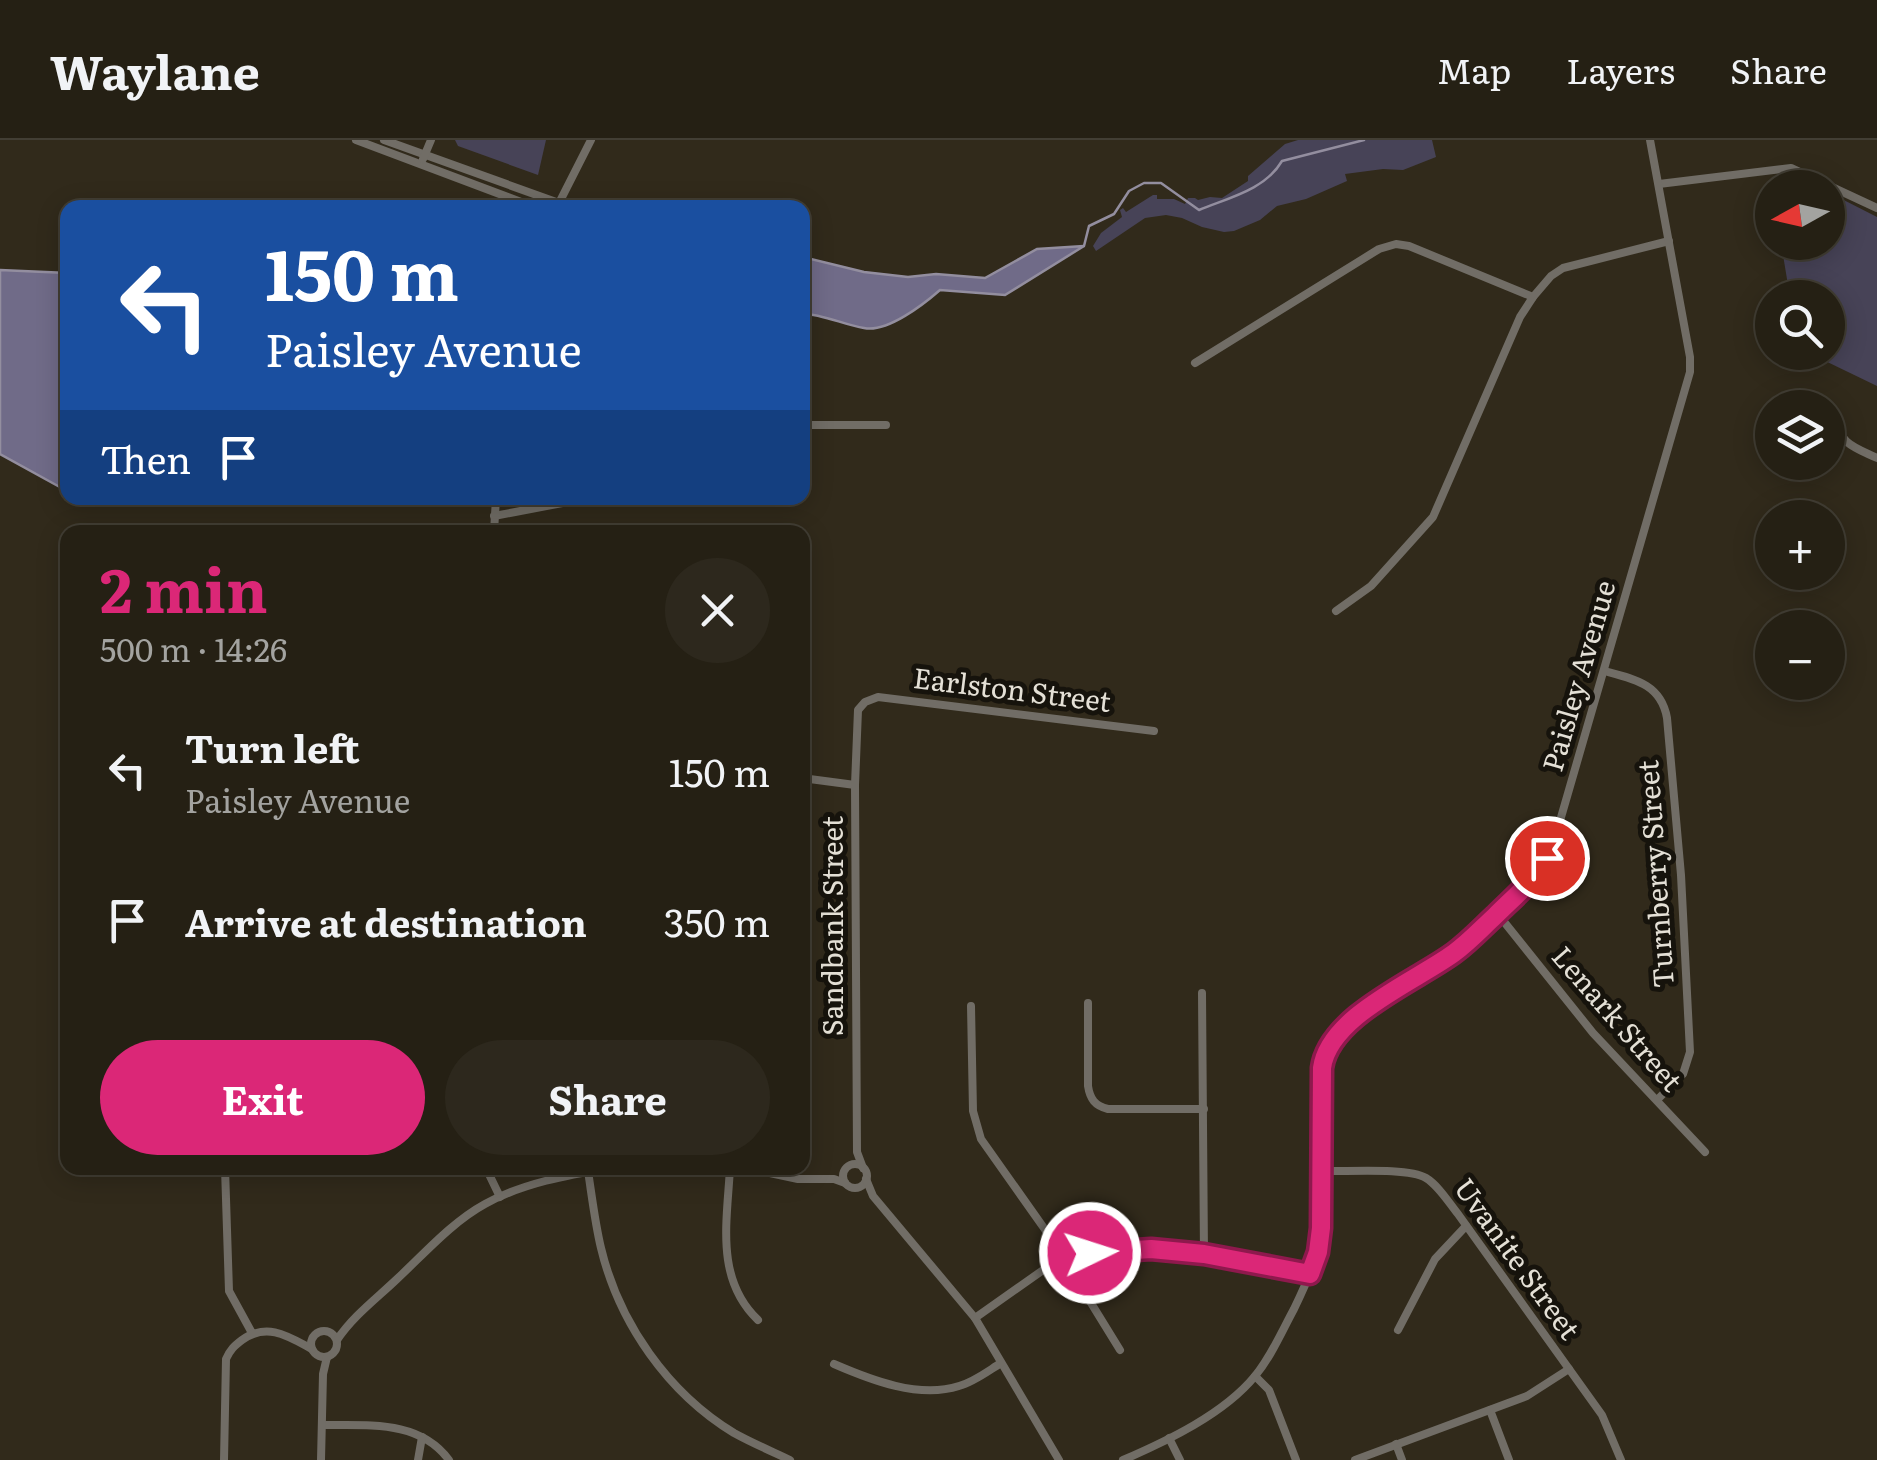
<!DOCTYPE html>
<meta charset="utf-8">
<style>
body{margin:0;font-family:Literata,serif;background:#2d281d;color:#f1f3f6;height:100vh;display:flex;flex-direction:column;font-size:38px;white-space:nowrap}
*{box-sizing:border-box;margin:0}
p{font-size:32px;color:#a3a3a0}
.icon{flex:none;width:55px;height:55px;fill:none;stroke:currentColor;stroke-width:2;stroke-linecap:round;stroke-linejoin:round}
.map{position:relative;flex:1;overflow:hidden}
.drawer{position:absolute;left:60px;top:385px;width:750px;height:650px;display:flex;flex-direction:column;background:#252014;border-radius:20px;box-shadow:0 5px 25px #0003,0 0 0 2px #423e34}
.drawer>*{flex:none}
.hud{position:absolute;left:60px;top:60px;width:750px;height:305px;border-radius:20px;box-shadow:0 5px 25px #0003,0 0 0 2px #423e34;background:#1a4fa0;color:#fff;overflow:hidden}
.needle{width:65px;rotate:262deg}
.fabs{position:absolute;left:1755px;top:30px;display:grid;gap:20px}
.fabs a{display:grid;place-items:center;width:90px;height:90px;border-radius:50%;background:#252014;box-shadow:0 5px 25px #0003,0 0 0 2px #423e34;font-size:50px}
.pin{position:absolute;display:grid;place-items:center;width:85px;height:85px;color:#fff;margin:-42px;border:5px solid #fff;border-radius:50%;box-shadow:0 2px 10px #0007}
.me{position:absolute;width:110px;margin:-55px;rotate:86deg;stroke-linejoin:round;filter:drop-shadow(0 0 8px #0008)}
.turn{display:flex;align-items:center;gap:35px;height:210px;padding:0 40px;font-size:45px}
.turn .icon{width:130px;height:130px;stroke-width:2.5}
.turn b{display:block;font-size:70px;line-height:85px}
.then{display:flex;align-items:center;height:95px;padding:0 40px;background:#0003;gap:20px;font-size:38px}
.round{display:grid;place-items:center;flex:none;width:105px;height:105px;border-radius:52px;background:#2d281d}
.overview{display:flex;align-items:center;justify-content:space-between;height:170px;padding:0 40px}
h1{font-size:60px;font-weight:700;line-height:75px;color:#db2777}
.action{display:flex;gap:20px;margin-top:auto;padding:20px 40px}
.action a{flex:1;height:115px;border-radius:60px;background:#db2777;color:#fff;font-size:40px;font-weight:700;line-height:115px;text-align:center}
.action a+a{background:#2d281d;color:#f1f3f6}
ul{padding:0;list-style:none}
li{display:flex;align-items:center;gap:30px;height:150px;padding:0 40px}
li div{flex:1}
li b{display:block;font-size:38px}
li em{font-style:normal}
header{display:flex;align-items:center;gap:60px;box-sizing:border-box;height:140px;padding:0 50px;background:#252014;border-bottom:2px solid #423e34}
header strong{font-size:48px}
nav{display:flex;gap:55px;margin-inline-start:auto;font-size:35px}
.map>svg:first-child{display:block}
.green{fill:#474357}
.water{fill:#706b88;stroke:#938e9f;stroke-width:2.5}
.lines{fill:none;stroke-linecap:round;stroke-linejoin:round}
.stream{stroke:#938e9f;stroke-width:2.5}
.minor{stroke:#716d66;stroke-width:8}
.route-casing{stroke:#8e194d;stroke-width:25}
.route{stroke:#db2777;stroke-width:18}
.labels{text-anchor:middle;stroke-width:10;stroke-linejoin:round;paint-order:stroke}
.street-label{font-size:28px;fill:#e4e0d6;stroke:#16130c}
</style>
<header>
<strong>Waylane</strong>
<nav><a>Map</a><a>Layers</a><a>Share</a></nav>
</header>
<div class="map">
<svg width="1877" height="1320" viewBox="0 0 1877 1320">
<rect width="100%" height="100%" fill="#312a1b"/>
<g class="green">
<polygon points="455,0 546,0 538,35 458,6"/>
<polygon points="1298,0 1432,0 1436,17 1403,30 1383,29 1345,34 1347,41 1306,59 1277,66 1260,80 1234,91 1224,92 1202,87 1182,78 1166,75 1145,78 1096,111 1093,106 1101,93 1122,77 1120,70 1123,68 1126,72 1153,55 1157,55 1157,59 1174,59 1185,64 1188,58 1195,58 1198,60 1210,57 1222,58 1248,41 1248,36 1285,4"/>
<polygon points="1828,52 1877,77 1877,246 1817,217 1815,213 1828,212 1828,158 1790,157 1781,103 1828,102"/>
</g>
<g class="water">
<path d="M 1084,106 L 1005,155 L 940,150 C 924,164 887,193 864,188 C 844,185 823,174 803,174 L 803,117 L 864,132 L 908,137 L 936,134 L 985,138 L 1037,109 Z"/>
<polygon points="0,130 67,133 67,351 0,314"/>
</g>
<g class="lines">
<path class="stream" d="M 1084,106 L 1089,86 L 1114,74 L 1129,51 L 1144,43 L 1161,43 L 1199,70 C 1228,58 1265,50 1282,21 L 1364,0"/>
<g class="minor">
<polyline points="356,0 537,68"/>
<polyline points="384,0 559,63"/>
<polyline points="423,19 431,0"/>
<polyline points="1659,44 1791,28 1877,68"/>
<polyline points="557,67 591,0"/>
<polyline points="1195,223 1379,109 1396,104 1409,106 1533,157"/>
<path d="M 1836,277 C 1838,304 1856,308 1877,318"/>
<polyline points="802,285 886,285"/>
<polyline points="494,376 573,361 738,358"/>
<polyline points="494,392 496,358"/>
<polyline points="1336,471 1371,446 1433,377 1520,177 1533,157 1551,136 1563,128 1669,101"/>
<path d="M 1604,531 C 1634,539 1661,544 1667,578 L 1681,735 L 1690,912 L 1683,934 L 1657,960"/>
<polyline points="802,638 855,645"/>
<polyline points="1497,773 1593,893 1705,1012"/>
<polyline points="1202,853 1204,1115"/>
<path d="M 1088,863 L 1088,946 C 1090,959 1095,966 1108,969 L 1204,969"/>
<polyline points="971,866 973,971 981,999 1051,1098 1120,1210"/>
<circle cx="855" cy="1036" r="12"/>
<polyline points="225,1028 229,1151 252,1193"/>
<polyline points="486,1028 500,1057"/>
<path d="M 730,1028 C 727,1082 715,1139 758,1180"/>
<polyline points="745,1028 798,1039 834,1039 845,1043"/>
<polyline points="863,1028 857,1012 855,645 858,570 865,562 878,557 1154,591"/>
<path d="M 588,1031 C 592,1057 595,1083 601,1108 C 619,1183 668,1253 734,1293 C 752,1303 771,1311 790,1320"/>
<path d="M 1321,1031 C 1345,1032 1408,1027 1426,1038 C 1439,1046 1449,1063 1458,1074 L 1602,1275 L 1621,1320"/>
<polyline points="866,1039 873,1056 975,1178 1059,1320"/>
<polyline points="975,1178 1063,1116 1151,1109 1204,1115 1310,1134"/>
<polyline points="1398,1190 1435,1119 1466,1086"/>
<circle cx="324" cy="1204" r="13"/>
<path d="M 337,1200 C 353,1176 376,1159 397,1139 C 424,1114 452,1082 485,1064 C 523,1043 568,1035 610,1028"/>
<path d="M 834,1224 C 871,1240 919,1259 959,1246 C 974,1242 988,1231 1001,1223"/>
<polyline points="1255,1236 1269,1250 1296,1320"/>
<polyline points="1490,1270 1509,1320"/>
<path d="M 322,1285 C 367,1286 419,1279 449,1320"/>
<polyline points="1169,1298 1180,1320"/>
<polyline points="1396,1304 1402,1320"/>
<path d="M 224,1320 L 226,1219 C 230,1210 234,1206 242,1200 C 267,1182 288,1196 312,1209"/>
<polyline points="321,1320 323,1234 327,1217"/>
<polyline points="418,1320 422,1297"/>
<path d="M 1123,1320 C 1167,1301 1224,1274 1255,1236 C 1271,1217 1282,1191 1294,1169 C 1307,1142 1318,1118 1321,1088 L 1322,928 C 1330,875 1415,842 1454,813 C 1468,803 1481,789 1494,776 C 1517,754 1540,735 1553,705 L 1690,232 L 1690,217 L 1650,0"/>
<polyline points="1355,1320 1527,1256 1569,1229"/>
</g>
</g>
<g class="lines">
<g class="route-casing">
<path id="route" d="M 1090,1113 L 1151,1109 L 1204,1114 L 1310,1134 L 1318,1112 L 1321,1088 L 1322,928 C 1329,876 1416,841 1454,813 C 1469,802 1482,788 1495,776 C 1514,757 1534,741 1547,718"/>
</g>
<use href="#route" class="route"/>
</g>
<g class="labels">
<g class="street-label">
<text transform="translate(1579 536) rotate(-74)" y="10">Paisley Avenue</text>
<text transform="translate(1012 550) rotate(7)" y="10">Earlston Street</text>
<text transform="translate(1656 734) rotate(-94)" y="10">Turnberry Street</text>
<text transform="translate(833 786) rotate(-90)" y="10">Sandbank Street</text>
<text transform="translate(1617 879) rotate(49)" y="10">Lenark Street</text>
<text transform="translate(1517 1119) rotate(54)" y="10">Uvanite Street</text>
</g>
</g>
</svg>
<div class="fabs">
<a><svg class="needle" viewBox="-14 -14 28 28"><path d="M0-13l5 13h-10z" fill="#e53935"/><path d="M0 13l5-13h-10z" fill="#a3a3a0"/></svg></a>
<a><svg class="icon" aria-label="search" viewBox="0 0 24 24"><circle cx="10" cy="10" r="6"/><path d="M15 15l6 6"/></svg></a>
<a><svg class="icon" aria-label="layers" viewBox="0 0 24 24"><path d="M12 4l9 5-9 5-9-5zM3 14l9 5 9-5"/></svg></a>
<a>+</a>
<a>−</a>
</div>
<div class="pin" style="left:1547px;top:718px;background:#d93025"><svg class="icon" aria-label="arrive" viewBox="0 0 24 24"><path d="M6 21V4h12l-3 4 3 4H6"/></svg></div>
<svg class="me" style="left:1090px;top:1113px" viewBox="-20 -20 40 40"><circle r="17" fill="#db2777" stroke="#fff" stroke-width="3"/><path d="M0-11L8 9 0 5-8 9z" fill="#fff"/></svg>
<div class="hud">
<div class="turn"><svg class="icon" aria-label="left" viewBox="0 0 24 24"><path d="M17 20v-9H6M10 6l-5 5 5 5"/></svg><div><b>150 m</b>Paisley Avenue</div></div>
<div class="then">Then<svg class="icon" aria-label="arrive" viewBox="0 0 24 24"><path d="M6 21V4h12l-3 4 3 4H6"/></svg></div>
</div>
<section class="drawer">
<div class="overview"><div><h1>2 min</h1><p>500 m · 14:26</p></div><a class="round"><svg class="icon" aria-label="close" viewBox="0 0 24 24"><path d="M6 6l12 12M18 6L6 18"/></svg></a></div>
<ul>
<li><svg class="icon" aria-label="left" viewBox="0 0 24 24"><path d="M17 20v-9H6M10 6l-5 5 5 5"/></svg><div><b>Turn left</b><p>Paisley Avenue</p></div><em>150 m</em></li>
<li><svg class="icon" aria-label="arrive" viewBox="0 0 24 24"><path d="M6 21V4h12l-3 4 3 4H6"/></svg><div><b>Arrive at destination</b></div><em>350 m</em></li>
</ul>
<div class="action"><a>Exit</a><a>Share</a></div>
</section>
</div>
